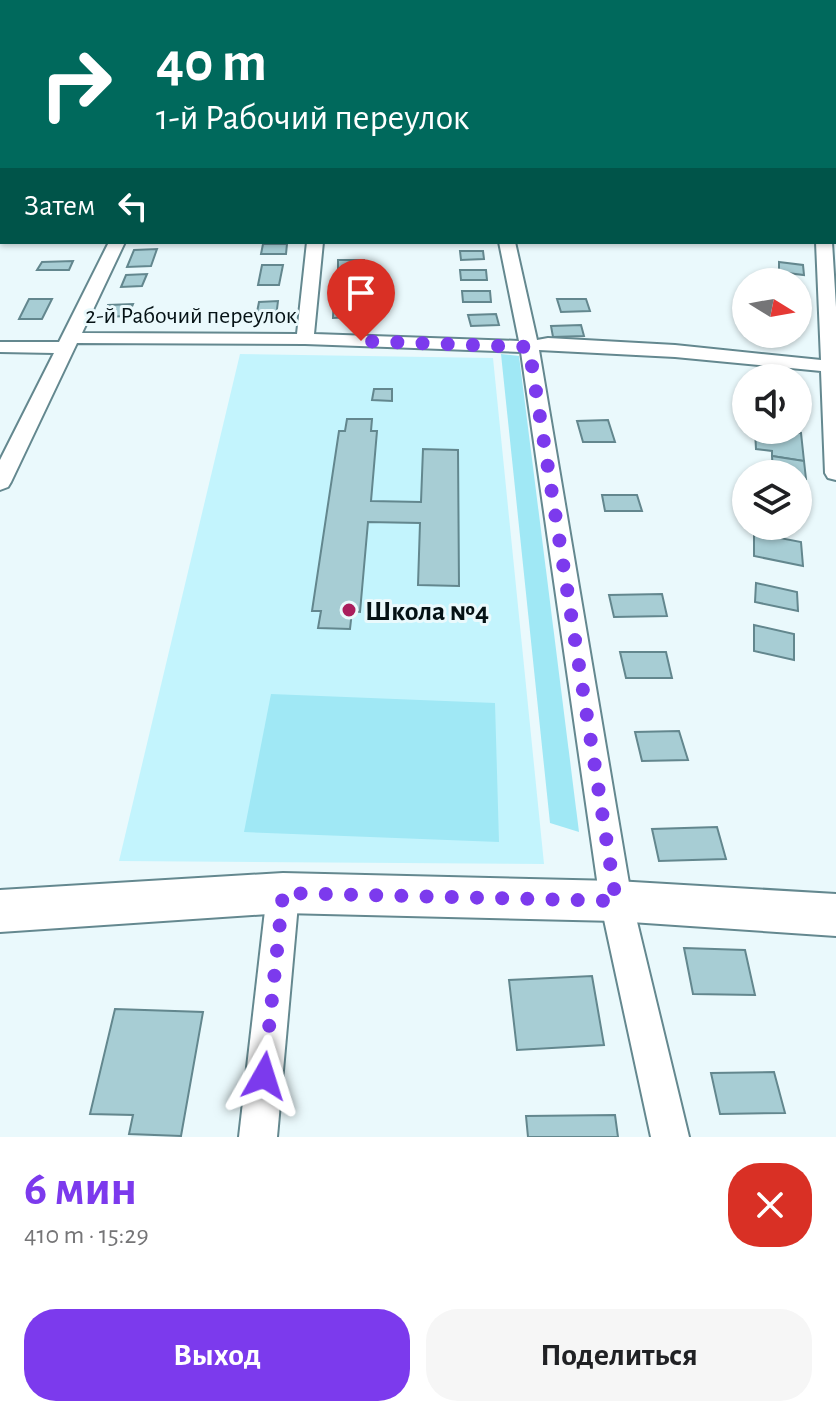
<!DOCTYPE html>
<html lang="ru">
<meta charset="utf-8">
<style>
body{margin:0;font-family:"Alegreya Sans",sans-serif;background:#f6f6f6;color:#202124;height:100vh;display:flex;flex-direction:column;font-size:30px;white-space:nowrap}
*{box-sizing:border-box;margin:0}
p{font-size:26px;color:#757577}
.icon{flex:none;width:44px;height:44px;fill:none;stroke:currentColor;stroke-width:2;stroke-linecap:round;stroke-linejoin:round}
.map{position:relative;height:1137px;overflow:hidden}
.side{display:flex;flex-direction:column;background:#fff;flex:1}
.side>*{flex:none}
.banner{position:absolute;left:0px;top:0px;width:836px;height:244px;box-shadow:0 2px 6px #0004;background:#00695c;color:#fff;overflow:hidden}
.needle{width:52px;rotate:101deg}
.controls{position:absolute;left:732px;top:268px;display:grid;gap:16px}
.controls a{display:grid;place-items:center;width:80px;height:80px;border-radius:50%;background:#fff;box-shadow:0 2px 6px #0004;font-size:40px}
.pin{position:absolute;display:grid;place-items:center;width:68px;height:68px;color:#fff;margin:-82px -34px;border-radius:50% 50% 50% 0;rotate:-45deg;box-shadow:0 0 8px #0007}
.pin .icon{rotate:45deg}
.me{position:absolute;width:88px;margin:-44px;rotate:6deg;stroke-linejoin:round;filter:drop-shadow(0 0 6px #0008)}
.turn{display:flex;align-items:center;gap:28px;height:168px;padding:0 24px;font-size:36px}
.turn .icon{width:104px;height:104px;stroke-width:2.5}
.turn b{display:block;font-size:56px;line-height:68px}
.then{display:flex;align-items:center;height:76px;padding:0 24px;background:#0003;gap:16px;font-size:30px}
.round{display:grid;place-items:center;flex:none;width:84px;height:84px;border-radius:32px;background:#f6f6f6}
.headline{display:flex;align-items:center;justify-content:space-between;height:136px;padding:0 24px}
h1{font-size:48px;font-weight:700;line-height:60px;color:#7c3aed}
.cta{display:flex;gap:16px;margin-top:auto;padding:16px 24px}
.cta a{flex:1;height:92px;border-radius:32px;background:#7c3aed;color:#fff;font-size:32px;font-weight:700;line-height:92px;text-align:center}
.cta a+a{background:#f6f6f6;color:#202124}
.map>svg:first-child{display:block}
.built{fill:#c3f4fd}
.green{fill:#a0e8f5}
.building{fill:#a7cdd4;stroke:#63878e;stroke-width:2}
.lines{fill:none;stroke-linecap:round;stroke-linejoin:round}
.service-casing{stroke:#64888f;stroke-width:4}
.minor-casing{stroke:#64888f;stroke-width:4}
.tertiary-casing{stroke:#64888f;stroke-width:4}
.service{fill:#fff;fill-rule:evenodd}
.minor{fill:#fff;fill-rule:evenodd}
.tertiary{fill:#fff;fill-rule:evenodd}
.route{stroke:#7c3aed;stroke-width:14;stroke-dasharray:0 25.2}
.poi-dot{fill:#aa1e5d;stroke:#eaf9fc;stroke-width:3}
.labels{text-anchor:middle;stroke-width:6;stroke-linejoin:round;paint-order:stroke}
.far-street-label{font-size:24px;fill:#051215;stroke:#eaf9fc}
.poi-label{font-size:28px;font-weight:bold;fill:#051215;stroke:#eaf9fc;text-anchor:start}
</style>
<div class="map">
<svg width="836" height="1137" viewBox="0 0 836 1137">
<rect width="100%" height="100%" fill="#eaf9fc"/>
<g class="built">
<polygon points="57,0 430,0 55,2"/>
<polygon points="240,354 493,358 544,864 119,861"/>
</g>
<g class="green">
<polygon points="501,354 519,356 579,832 550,823"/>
<polygon points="271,694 495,703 499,842 244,832"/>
</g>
<g class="building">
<polygon points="263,244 287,244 286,254 261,254"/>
<polygon points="157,249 151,266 127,267 134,250"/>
<polygon points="460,251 483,251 484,259 461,260"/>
<polygon points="338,260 364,260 363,268 338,269"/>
<polygon points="73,261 69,270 37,270 42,262"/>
<polygon points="779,262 803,265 804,275 779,272"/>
<polygon points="262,265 283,265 279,285 258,285"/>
<polygon points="460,270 486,270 487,280 461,280"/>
<polygon points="147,274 142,286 121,287 126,275"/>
<polygon points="462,291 490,291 491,302 463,302"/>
<polygon points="334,294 353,294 352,317 333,318"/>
<polygon points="29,299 52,299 42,319 19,319"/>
<polygon points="557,299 586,299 590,311 561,312"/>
<polygon points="278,301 276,317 256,317 259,302"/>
<polygon points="133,304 128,316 104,317 108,305"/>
<polygon points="496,314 499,325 471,326 468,315"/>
<polygon points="581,325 584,336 553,337 551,326"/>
<polygon points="374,389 392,389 392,401 372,400"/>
<polygon points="347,419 372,419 371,431 377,431 371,501 421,502 423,449 458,450 459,586 418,585 420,523 368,522 360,612 352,611 350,629 318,628 321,611 312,611 339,431 345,431"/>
<polygon points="608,420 615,442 583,442 577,421"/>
<polygon points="755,430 801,433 804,461 772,456 772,451 756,449"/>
<polygon points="772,456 804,461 806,479 798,478 798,474 773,474"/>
<polygon points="602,495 637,495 642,511 605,511"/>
<polygon points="754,533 801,542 803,566 754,556"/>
<polygon points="756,583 797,592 798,611 755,602"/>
<polygon points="662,594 667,616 614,617 609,595"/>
<polygon points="754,625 794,634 794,660 754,651"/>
<polygon points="620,652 666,652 672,678 626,678"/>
<polygon points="679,731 688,760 642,761 635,732"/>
<polygon points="717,827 726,859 659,861 652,829"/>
<polygon points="684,948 745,950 755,995 693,994"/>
<polygon points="592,976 604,1045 517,1050 509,980"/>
<polygon points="115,1009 203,1012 181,1136 129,1134 133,1115 90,1114"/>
<polygon points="774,1072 785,1113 720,1114 711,1073"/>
<polygon points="615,1115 618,1137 528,1137 526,1116"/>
</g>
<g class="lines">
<g class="service-casing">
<polygon id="service" points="37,0 41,0 40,2 36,2"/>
</g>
<g class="minor-casing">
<g id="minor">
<polygon points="504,0 521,0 523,2 506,2"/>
<rect x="802" y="0" width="10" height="2"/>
<rect x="834" y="67" width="2" height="7"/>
<rect x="0" y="165" width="2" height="8"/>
<polygon points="109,242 125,242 82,333 297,334 307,242 323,242 314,334 519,341 499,242 515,242 537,340 548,338 675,345 821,360 816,242 832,242 836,307 836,480 828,478 825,473 821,371 675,357 539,350 632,901 689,1137 651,1137 600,901 521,352 305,344 77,343 11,482 8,487 0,490 0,460 54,353 0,352 0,342 59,342"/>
<polygon points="283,877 294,882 299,893 277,1137 239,1137 267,893 272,882"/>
</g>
</g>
<g class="tertiary-casing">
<g id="tertiary">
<rect x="0" y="82" width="2" height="8"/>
<polygon points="283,873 616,881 836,894 836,936 616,921 283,913 0,932 0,890"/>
</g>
</g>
<use href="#service" class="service"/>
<use href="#minor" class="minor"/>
<use href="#tertiary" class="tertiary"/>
</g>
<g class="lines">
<polyline class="route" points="264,1076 283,893 616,901 529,347 361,341"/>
</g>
<circle class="poi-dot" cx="349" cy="610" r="8"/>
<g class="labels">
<g class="far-street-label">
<text x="191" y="323">2-й Рабочий переулок</text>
</g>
<g class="poi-label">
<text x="365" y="620">Школа №4</text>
</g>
</g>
</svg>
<div class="controls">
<a><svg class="needle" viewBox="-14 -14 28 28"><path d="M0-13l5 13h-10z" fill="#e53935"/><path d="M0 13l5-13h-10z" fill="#757577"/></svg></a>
<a><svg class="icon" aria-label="sound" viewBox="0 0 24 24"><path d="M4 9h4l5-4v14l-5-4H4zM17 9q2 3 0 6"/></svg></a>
<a><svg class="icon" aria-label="layers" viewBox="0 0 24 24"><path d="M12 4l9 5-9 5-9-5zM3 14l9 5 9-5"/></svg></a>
</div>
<div class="pin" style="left:361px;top:341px;background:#d93025"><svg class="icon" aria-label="arrive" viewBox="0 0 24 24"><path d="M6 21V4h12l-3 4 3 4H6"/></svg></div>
<svg class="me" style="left:264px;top:1076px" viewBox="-20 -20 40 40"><path d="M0-17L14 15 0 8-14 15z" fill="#7c3aed" stroke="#fff" stroke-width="4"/></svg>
<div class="banner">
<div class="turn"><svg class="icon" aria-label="right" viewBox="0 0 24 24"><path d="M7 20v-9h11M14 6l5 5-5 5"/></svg><div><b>40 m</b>1-й Рабочий переулок</div></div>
<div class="then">Затем<svg class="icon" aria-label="left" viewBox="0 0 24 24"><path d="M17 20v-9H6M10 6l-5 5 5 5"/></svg></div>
</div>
</div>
<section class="side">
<div class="headline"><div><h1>6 мин</h1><p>410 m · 15:29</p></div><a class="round" style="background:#d93025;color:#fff"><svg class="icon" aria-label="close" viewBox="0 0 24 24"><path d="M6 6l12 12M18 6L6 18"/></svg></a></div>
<div class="cta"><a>Выход</a><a>Поделиться</a></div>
</section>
